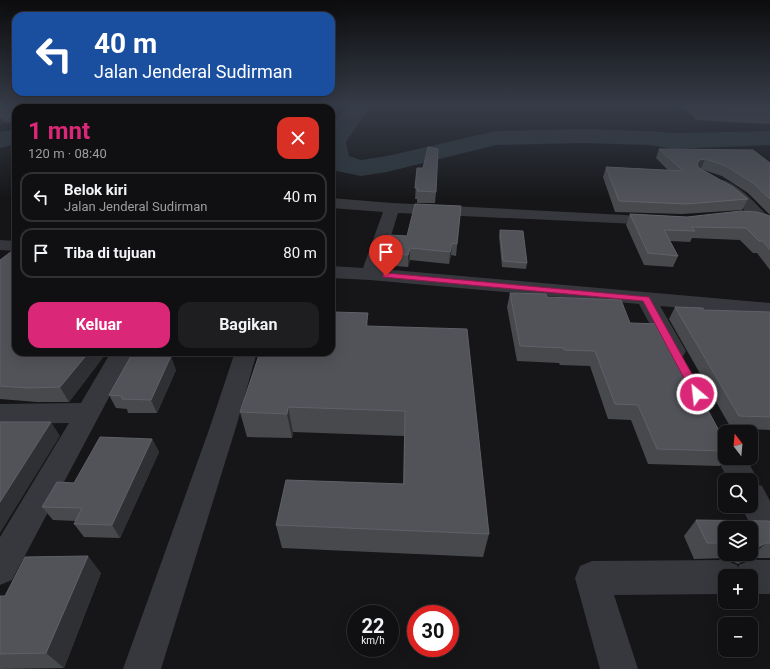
<!DOCTYPE html>
<html lang="id">
<meta charset="utf-8">
<style>
body{margin:0;font-family:Roboto,sans-serif;background:#1e1e20;color:#f1f3f6;height:100vh;display:flex;flex-direction:column;font-size:15px;white-space:nowrap}
*{box-sizing:border-box;margin:0}
p{font-size:13px;color:#9c9d9f}
.icon{flex:none;width:22px;height:22px;fill:none;stroke:currentColor;stroke-width:2;stroke-linecap:round;stroke-linejoin:round}
.map{position:relative;flex:1;overflow:hidden}
.panel{position:absolute;left:12px;top:104px;width:323px;height:252px;display:flex;flex-direction:column;background:#101012;border-radius:12px;box-shadow:0 4px 16px #0002,0 0 0 1px #303032}
.panel>*{flex:none}
.hud{position:absolute;left:12px;top:12px;width:323px;height:84px;border-radius:12px;box-shadow:0 4px 16px #0002,0 0 0 1px #303032;background:#1a4fa0;color:#fff;overflow:hidden}
.needle{width:26px;rotate:344deg}
.controls{position:absolute;left:718px;top:425px;display:grid;gap:8px}
.controls a{display:grid;place-items:center;width:40px;height:40px;border-radius:8px;background:#101012;box-shadow:0 4px 16px #0002,0 0 0 1px #303032;font-size:20px}
.speed{position:absolute;left:347px;top:605px;display:flex;gap:8px;font-size:20px;font-weight:700;text-align:center}
.speed>*{display:grid;place-content:center;width:52px;height:52px;border-radius:50%;background:#101012;box-shadow:0 4px 16px #0002,0 0 0 1px #303032;line-height:1}
.speed small{font-size:10px;font-weight:400}
.speed .limit{border:6px solid #d22;background:#fff;color:#111}
.pin{position:absolute;display:grid;place-items:center;width:34px;height:34px;color:#fff;margin:-41px -17px;border-radius:50% 50% 50% 0;rotate:-45deg;box-shadow:0 0 4px #0007}
.pin .icon{rotate:45deg}
.me{position:absolute;width:44px;margin:-22px;rotate:332deg;stroke-linejoin:round;filter:drop-shadow(0 0 3px #0008)}
.turn{display:flex;align-items:center;gap:14px;height:84px;padding:0 16px;font-size:18px}
.turn .icon{width:52px;height:52px;stroke-width:2.5}
.turn b{display:block;font-size:28px;line-height:34px}
.round{display:grid;place-items:center;flex:none;width:42px;height:42px;border-radius:12px;background:#1e1e20}
.summary{display:flex;align-items:center;justify-content:space-between;height:68px;padding:0 16px}
h1{font-size:24px;font-weight:700;line-height:30px;color:#db2777}
.action{display:flex;gap:8px;margin-top:auto;padding:8px 16px}
.action a{flex:1;height:46px;border-radius:12px;background:#db2777;color:#fff;font-size:16px;font-weight:700;line-height:46px;text-align:center}
.action a+a{background:#1e1e20;color:#f1f3f6}
ul{padding:0;list-style:none}
li{display:flex;align-items:center;gap:12px;height:50px;margin:0 8px 6px;padding:0 8px;border:2px solid #303032;border-radius:12px}
li div{flex:1}
li b{display:block;font-size:15px}
li em{font-style:normal}
.map>svg:first-child{display:block}
.lines{fill:none;stroke-linecap:round;stroke-linejoin:round}
.river{fill:#2c353c;fill-rule:evenodd}
.minor{fill:#37383d;fill-rule:evenodd}
.wall{fill:#47494d;fill-rule:evenodd}
.shaded-wall{fill:#2f3033}
.building{fill:#525359;stroke:#5f6168}
.route{fill:#db2777;stroke:#8e194d}
</style>
<div class="map">
<svg width="770" height="669" viewBox="0 0 770 669">
<rect width="100%" height="100%" fill="#161618"/>
<g class="lines">
<g class="river">
<polygon points="137,106 165,106 164,108 136,108"/>
<polygon points="347,106 370,106 346,142 349,156 361,160 387,156 496,131 584,129 648,131 674,133 770,131 770,145 674,149 648,145 584,143 496,145 387,172 361,176 337,171 331,168 331,128"/>
<polygon points="16,130 16,144 0,148 0,132"/>
</g>
<g class="minor">
<path d="M 722,180 C 732,182 744,192 751,199 C 758,205 762,212 770,216 L 770,228 L 751,219 L 741,206 L 717,187 L 715,184 L 717,181 Z"/>
<polygon points="331,198 392,203 664,217 666,220 664,223 658,225 398,213 381,269 770,303 770,315 660,306 686,351 683,356 675,359 667,356 639,304 370,280 331,278 331,266 363,268 383,212 331,208"/>
<polygon points="0,240 16,241 16,251 0,250"/>
<polygon points="111,352 133,352 12,580 0,585 0,537 69,423 0,424 0,404 81,403"/>
<polygon points="235,352 257,352 236,427 161,669 123,669 210,427"/>
<polygon points="725,448 725,458 746,458 758,480 756,484 762,486 770,501 770,546 759,542 741,506 751,506 751,480 728,480 717,458 721,450"/>
<polygon points="725,560 737,565 738,568 739,565 751,560 770,560 770,594 751,594 751,576 725,576 725,594 614,595 638,669 600,669 575,578 580,566 592,561"/>
</g>
</g>
<g class="wall">
<polygon points="0,106 81,106 78,108 16,108 16,121 11,123 4,122 0,124"/>
<polygon points="684,106 770,106 770,124 696,120"/>
<polygon points="659,149 770,163 770,215 748,193 722,176 701,169 748,199 742,210 682,214 615,212 603,177 606,167 668,170 656,158"/>
<polygon points="417,168 436,192 435,203 417,203 417,199 415,199"/>
<polygon points="461,206 456,256 451,255 449,264 410,260 408,267 384,265 384,253 407,236"/>
<polygon points="630,214 687,217 770,216 770,270 757,253 753,253 740,240 692,238 690,242 670,241 678,256 673,267 644,265 626,225"/>
<polygon points="500,230 527,263 526,269 502,267 499,236"/>
<polygon points="0,260 16,352 107,352 69,402 37,402 0,399"/>
<polygon points="510,293 547,297 630,323 725,442 725,458 726,458 720,466 648,464 631,420 608,419 590,366 560,365 559,363 517,361 507,307"/>
<polygon points="675,307 704,310 770,312 770,430 731,428 669,319"/>
<polygon points="368,313 368,326 489,534 483,557 282,548 276,525 403,484 404,436 293,432 292,438 247,437 240,412"/>
<polygon points="176,370 157,413 128,413 127,409 116,408 109,395"/>
<polygon points="152,439 159,452 120,538 84,537 74,524 76,521 53,520 42,507 74,483"/>
<path d="M 696,520 L 770,522 L 770,558 L 751,558 L 738,564 L 725,558 L 694,559 L 684,536 ZM 725,528 L 751,528 L 751,554 L 725,554 Z"/>
<polygon points="101,573 64,668 0,669 0,596 5,596"/>
</g>
<g class="shaded-wall">
<polygon points="54,106 81,106 78,108 50,108"/>
<polygon points="16,115 16,121 11,123 9,117"/>
<polygon points="2,117 4,122 0,124 0,118"/>
<polygon points="705,159 701,169 695,170 699,160"/>
<polygon points="452,243 451,255 449,264 450,252"/>
<polygon points="410,248 410,260 408,267 408,255"/>
<polygon points="368,313 368,336 366,326"/>
<polygon points="89,352 107,352 69,402 60,387"/>
<polygon points="171,356 176,370 157,413 151,400"/>
<polygon points="288,407 293,432 292,438 287,414"/>
<polygon points="51,422 60,436 0,533 0,502"/>
<polygon points="152,439 159,452 120,538 112,525"/>
<polygon points="766,543 751,558 738,564 748,554 751,554 751,550 753,549"/>
<polygon points="88,556 101,573 64,668 46,653"/>
</g>
<g class="building">
<polygon points="0,106 55,106 50,108 16,108 16,115 9,117 2,117 0,118"/>
<polygon points="700,106 770,106 770,111 701,108"/>
<polygon points="428,147 438,149 436,192 417,191 418,188 415,188 417,168 423,168"/>
<polygon points="659,149 753,150 770,163 770,199 753,183 726,166 705,159 699,160 697,165 699,168 733,187 748,199 686,204 619,201 606,167 683,171"/>
<polygon points="415,204 461,206 457,244 452,243 450,252 410,248 408,255 384,253 389,235 407,236"/>
<polygon points="741,211 757,212 770,216 770,250 763,241 759,241 746,228 692,227 695,231 664,230 678,256 648,253 630,214 687,217"/>
<polygon points="500,230 523,231 527,263 503,261"/>
<polygon points="16,248 16,352 89,352 60,387 28,388 0,386 0,260"/>
<polygon points="510,293 546,294 547,297 621,300 630,323 662,324 725,442 725,451 657,449 638,405 615,404 595,351 564,350 564,348 520,346"/>
<polygon points="675,307 703,308 704,310 770,312 770,417 739,416"/>
<polygon points="334,312 368,313 366,326 467,329 489,534 276,525 286,480 404,484 405,411 288,407 287,414 240,412 260,352 331,352 331,324"/>
<polygon points="131,356 171,356 151,400 122,399 122,396 109,395"/>
<polygon points="0,422 51,422 0,502"/>
<polygon points="100,437 152,439 112,525 74,524 82,508 42,507 57,482 74,483"/>
<polygon points="696,520 769,521 770,522 770,543 766,543 753,549 751,548 751,528 725,528 725,543 707,543"/>
<polygon points="88,556 46,653 0,654 0,596 5,596 25,557"/>
</g>
<linearGradient id="sky" x2="0" y2="1"><stop stop-color="#0c0c0d"/><stop offset="0.53" stop-color="#363c48"/><stop offset="1" stop-color="#363c48" stop-opacity="0"/></linearGradient>
<rect width="770" height="200" fill="url(#sky)"/>
<polygon class="route" points="386,273 649,297 703,394 701,397 694,397 643,301 383,277 383,274"/>
</svg>
<div class="controls">
<a><svg class="needle" viewBox="-14 -14 28 28"><path d="M0-13l5 13h-10z" fill="#e53935"/><path d="M0 13l5-13h-10z" fill="#9c9d9f"/></svg></a>
<a><svg class="icon" aria-label="search" viewBox="0 0 24 24"><circle cx="10" cy="10" r="6"/><path d="M15 15l6 6"/></svg></a>
<a><svg class="icon" aria-label="layers" viewBox="0 0 24 24"><path d="M12 4l9 5-9 5-9-5zM3 14l9 5 9-5"/></svg></a>
<a>+</a>
<a>−</a>
</div>
<div class="speed"><div>22<small>km/h</small></div><div class="limit">30</div></div>
<div class="pin" style="left:386px;top:276px;background:#d93025"><svg class="icon" aria-label="arrive" viewBox="0 0 24 24"><path d="M6 21V4h12l-3 4 3 4H6"/></svg></div>
<svg class="me" style="left:697px;top:394px" viewBox="-20 -20 40 40"><circle r="17" fill="#db2777" stroke="#fff" stroke-width="3"/><path d="M0-11L8 9 0 5-8 9z" fill="#fff"/></svg>
<div class="hud">
<div class="turn"><svg class="icon" aria-label="left" viewBox="0 0 24 24"><path d="M17 20v-9H6M10 6l-5 5 5 5"/></svg><div><b>40 m</b>Jalan Jenderal Sudirman</div></div>
</div>
<section class="panel">
<div class="summary"><div><h1>1 mnt</h1><p>120 m · 08:40</p></div><a class="round" style="background:#d93025;color:#fff"><svg class="icon" aria-label="close" viewBox="0 0 24 24"><path d="M6 6l12 12M18 6L6 18"/></svg></a></div>
<ul>
<li><svg class="icon" aria-label="left" viewBox="0 0 24 24"><path d="M17 20v-9H6M10 6l-5 5 5 5"/></svg><div><b>Belok kiri</b><p>Jalan Jenderal Sudirman</p></div><em>40 m</em></li>
<li><svg class="icon" aria-label="arrive" viewBox="0 0 24 24"><path d="M6 21V4h12l-3 4 3 4H6"/></svg><div><b>Tiba di tujuan</b></div><em>80 m</em></li>
</ul>
<div class="action"><a>Keluar</a><a>Bagikan</a></div>
</section>
</div>
